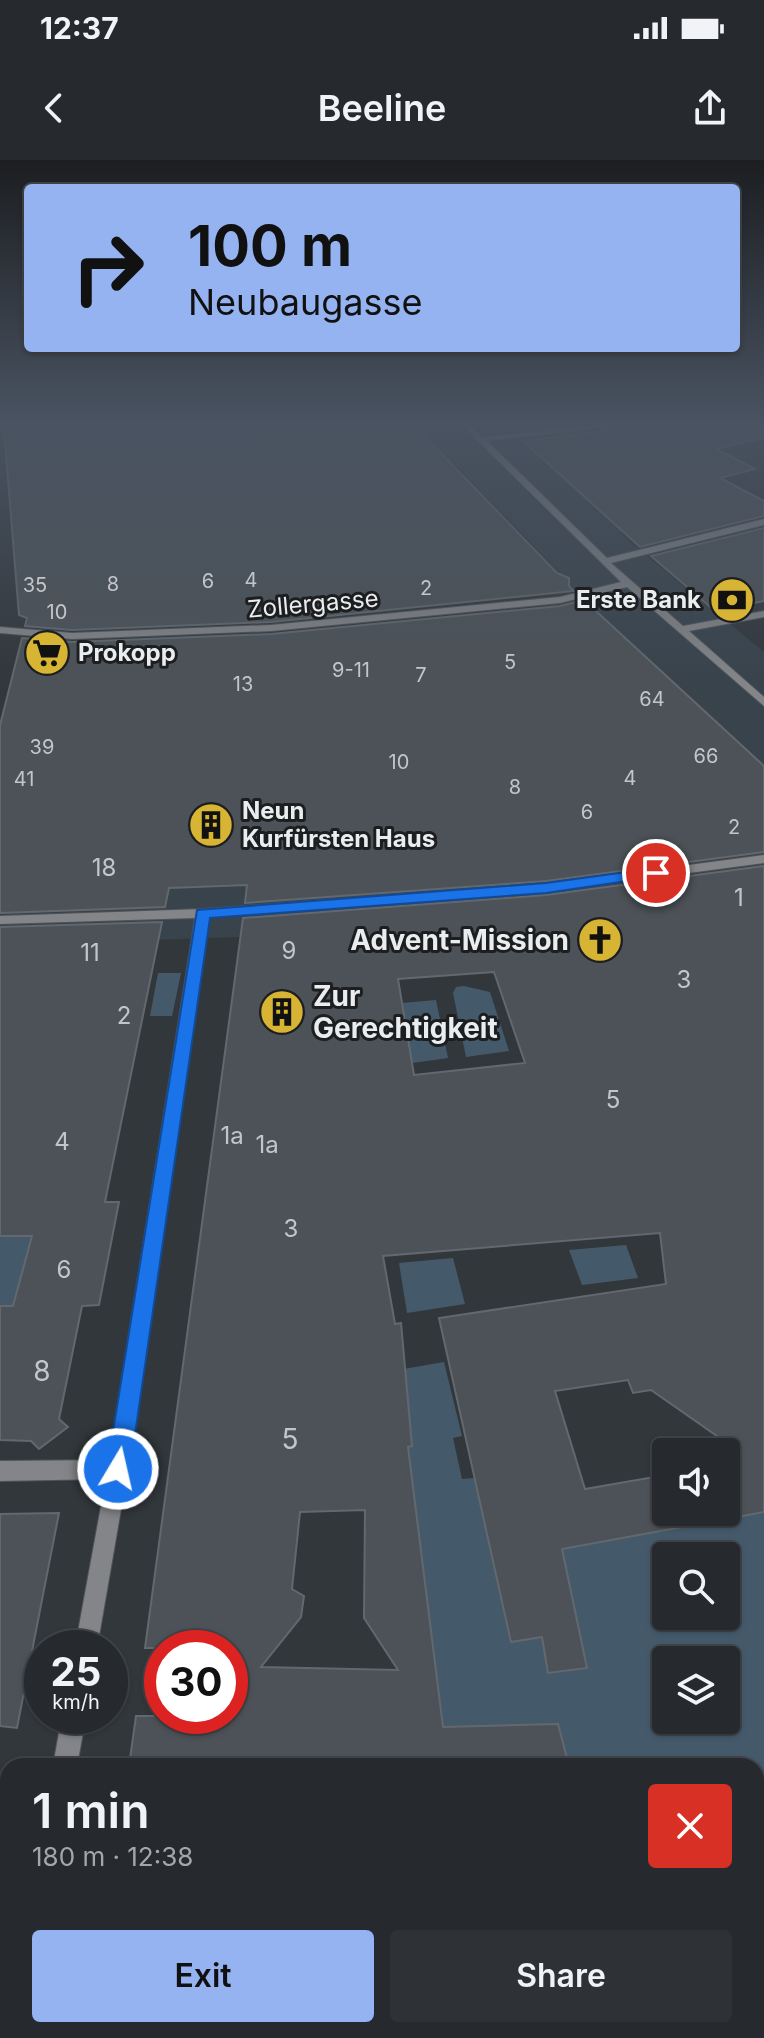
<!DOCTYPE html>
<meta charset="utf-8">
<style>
body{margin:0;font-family:Inter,sans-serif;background:#2e3135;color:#f1f3f6;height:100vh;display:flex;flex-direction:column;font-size:30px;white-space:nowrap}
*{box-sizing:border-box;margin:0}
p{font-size:26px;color:#a4a6aa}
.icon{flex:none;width:44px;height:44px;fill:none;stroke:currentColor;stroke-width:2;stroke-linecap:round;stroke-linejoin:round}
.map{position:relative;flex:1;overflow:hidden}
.drawer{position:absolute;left:0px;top:1598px;width:764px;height:280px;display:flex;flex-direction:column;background:#26292d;border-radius:24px 24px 0 0;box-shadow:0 2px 6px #0004,0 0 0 2px #424549}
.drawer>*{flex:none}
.top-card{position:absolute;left:24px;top:24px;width:716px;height:168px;border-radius:8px;box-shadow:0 2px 6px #0004,0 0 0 2px #424549;background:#95b2f1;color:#111;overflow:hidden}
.buttons{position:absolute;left:652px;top:1278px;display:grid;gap:16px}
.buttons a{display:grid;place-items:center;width:88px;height:88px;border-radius:8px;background:#26292d;box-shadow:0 2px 6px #0004,0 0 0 2px #424549;font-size:40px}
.speed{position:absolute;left:24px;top:1470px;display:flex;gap:16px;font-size:40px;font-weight:700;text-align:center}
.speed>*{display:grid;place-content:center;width:104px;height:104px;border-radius:50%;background:#26292d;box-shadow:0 2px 6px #0004,0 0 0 2px #424549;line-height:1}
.speed small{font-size:20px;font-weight:400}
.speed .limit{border:12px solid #d22;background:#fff;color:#111}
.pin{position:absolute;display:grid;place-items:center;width:68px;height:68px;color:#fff;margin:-34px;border:4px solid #fff;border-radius:50%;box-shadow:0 2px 8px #0007}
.me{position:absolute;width:88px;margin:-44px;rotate:9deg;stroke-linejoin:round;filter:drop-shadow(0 0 6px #0008)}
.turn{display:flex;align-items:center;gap:28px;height:168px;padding:0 32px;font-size:36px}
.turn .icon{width:104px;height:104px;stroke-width:2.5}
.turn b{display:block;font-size:56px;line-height:68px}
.round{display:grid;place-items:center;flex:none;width:84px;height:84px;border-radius:8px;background:#2e3135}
.head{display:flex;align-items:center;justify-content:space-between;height:136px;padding:0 32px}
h1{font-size:48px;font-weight:600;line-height:60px}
.button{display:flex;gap:16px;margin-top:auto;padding:16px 32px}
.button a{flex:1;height:92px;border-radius:8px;background:#95b2f1;color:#111;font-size:32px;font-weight:600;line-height:92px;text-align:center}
.button a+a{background:#2e3135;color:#f1f3f6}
.status{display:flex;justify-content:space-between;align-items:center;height:56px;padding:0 40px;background:#26292d;direction:ltr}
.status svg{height:22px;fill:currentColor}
header{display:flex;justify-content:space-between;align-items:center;height:104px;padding:0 32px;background:#26292d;font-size:36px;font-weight:600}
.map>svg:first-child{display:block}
.built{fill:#39434c}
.green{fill:#445a6b;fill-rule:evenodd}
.building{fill:#4c5257;stroke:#62686d;stroke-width:2;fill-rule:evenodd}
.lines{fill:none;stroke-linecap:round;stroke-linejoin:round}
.street-casing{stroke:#4f5459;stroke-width:2}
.street{fill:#838588;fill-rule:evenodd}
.route{fill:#1a73e8;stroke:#114b97;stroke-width:2}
.labels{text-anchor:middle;stroke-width:6;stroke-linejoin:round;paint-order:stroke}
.far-number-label{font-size:20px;fill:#c2c6ca}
.far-poi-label{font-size:24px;font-weight:bold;fill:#eaedf0;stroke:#1c1e20;text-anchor:start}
.far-street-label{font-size:24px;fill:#eaedf0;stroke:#1c1e20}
.number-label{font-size:24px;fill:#c2c6ca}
.poi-label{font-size:28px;font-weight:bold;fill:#eaedf0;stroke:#1c1e20;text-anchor:end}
.near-number-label{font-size:28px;fill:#c2c6ca}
</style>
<div class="status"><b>12:37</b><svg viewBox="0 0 49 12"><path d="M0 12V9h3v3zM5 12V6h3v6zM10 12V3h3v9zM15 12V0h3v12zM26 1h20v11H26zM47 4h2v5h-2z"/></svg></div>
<header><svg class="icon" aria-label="back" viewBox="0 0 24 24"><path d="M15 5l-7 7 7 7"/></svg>Beeline<svg class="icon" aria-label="share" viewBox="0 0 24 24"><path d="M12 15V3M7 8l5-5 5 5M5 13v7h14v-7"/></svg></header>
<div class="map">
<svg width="764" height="1878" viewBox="0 0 764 1878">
<rect width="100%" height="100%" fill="#32373c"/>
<g class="built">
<polygon points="0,261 292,261 0,271"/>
<polygon points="409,261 561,261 571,268 518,276 623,371 620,372 626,379 764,492 764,606 588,443 465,314"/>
<polygon points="764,674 764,728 515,759 240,777 0,785 0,734"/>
</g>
<g class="green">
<polygon points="158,813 181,813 172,856 150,856"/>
<polygon points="464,826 490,832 509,891 466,897 453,833 456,827"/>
<polygon points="436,840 448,898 412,903 402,843"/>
<polygon points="0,1076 32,1076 13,1146 0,1146"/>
<polygon points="626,1085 638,1118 582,1125 569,1090"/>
<polygon points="453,1098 465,1144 407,1153 399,1103"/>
<path d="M 444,1202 L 462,1276 L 453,1278 L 462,1319 L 474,1318 L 493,1401 L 764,1352 L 764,1667 L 756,1684 L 756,1606 L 569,1606 L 558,1564 L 443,1567 L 398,1210 ZM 666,1396 L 726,1396 L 726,1456 L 666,1456 ZM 666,1500 L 726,1500 L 726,1560 L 666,1560 Z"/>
<polygon points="94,1870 744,1870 745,1872 651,1878 92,1878"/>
</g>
<g class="building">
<polygon points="291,261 410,261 557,413 569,418 569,426 574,431 271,462 72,470 25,466 27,458 19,455 4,270"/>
<polygon points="663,261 764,261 764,278 716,289 755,309 720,318 764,341 764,356 640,387 523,281 660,264"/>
<polygon points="764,368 764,441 715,451 651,396"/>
<polygon points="584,440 764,606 764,692 546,721 245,743 247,725 169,728 165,747 0,753 0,565 22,478 72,482 271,474 560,446"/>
<path d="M 764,706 L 764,1352 L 562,1389 L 587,1508 L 548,1513 L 542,1477 L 511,1482 L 439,1158 L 666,1124 L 660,1073 L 383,1096 L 395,1164 L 401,1163 L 412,1286 L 408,1287 L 443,1567 L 558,1564 L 569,1606 L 129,1606 L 136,1556 L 230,1556 L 230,1488 L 145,1488 L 243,758 L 546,735 ZM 494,812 L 525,903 L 414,915 L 398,819 ZM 628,1220 L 633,1233 L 651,1230 L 734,1288 L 710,1292 L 726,1292 L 726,1352 L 666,1352 L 666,1300 L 655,1301 L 660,1316 L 585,1329 L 555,1231 ZM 365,1350 L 364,1458 L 398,1510 L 261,1507 L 301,1457 L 304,1436 L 292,1429 L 300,1352 Z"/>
<polygon points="162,762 105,1042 119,1042 99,1145 82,1146 59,1259 68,1267 39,1289 31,1281 0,1280 0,1146 13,1146 32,1076 0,1076 0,767"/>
<polygon points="59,1353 17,1568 0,1566 0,1354"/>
</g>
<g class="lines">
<g class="street-casing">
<g id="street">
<polygon points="0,261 6,261 2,263"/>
<polygon points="458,261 467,261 482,277 633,261 660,261 487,281 607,398 764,359 764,365 611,403 683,466 764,451 764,457 689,471 764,537 764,546 627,427 560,443 271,471 72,479 0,473 0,467 72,473 271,465 560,437 621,422"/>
<polygon points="764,695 764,703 546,732 209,757 128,1309 97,1488 75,1488 106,1319 0,1321 0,1301 109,1300 195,758 0,764 0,756 203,749 546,724"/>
<polygon points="62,1556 86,1556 77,1606 53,1606"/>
<polygon points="8,1860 8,1870 31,1870 30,1878 2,1878"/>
</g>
</g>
<use href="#street" class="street"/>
</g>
<linearGradient id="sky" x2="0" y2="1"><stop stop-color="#1c1e21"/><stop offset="0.5" stop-color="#495361"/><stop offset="1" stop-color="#495361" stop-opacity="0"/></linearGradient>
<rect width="764" height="524" fill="url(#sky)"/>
<polygon class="route" points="656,708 664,713 661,716 546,733 210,758 130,1309 126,1317 118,1320 110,1317 107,1309 197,750 546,723"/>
<defs>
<g id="bank-disc" transform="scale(2.3)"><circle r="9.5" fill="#d8b434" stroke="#1c1e20"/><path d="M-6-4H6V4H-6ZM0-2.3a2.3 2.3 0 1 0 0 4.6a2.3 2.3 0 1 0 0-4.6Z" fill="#111"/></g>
<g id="supermarket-disc" transform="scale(2.3)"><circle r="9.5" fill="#d8b434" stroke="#1c1e20"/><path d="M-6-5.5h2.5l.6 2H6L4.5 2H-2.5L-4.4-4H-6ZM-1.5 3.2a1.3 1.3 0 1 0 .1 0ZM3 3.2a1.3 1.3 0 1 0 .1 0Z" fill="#111"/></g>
<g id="building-disc" transform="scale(2.3)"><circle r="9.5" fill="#d8b434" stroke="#1c1e20"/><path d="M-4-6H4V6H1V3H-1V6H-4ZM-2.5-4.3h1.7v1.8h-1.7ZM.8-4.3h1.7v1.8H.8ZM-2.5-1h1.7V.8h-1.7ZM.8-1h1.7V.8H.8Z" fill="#111"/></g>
<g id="church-disc" transform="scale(2.3)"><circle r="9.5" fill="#d8b434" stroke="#1c1e20"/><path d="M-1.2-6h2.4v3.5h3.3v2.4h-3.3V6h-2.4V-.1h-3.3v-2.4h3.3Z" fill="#111"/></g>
</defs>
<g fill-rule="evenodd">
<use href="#bank-disc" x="732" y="440"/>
<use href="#supermarket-disc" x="47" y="493"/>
<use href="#building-disc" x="211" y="665"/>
<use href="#church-disc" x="600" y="780"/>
<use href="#building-disc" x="282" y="852"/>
</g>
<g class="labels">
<g class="far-number-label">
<text x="251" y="427">4</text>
<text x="208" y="428">6</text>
<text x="113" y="431">8</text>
<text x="35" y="432">35</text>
<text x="426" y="435">2</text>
<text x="57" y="459">10</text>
<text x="510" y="509">5</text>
<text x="351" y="517">9-11</text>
<text x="421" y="522">7</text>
<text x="243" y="531">13</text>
<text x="652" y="546">64</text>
<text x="42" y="594">39</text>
<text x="706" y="603">66</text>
<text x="399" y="609">10</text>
<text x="630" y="625">4</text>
<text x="24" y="626">41</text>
<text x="515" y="634">8</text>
<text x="587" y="659">6</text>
<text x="734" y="674">2</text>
</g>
<g class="far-poi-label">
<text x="701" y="448" text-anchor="end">Erste Bank</text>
<text x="78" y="501">Prokopp</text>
<text x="242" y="659">Neun<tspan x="242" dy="28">Kurfürsten Haus</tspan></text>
</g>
<g class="far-street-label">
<text transform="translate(313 444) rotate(-5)" y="8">Zollergasse</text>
</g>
<g class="number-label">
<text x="104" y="716">18</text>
<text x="739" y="746">1</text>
<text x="289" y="799">9</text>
<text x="90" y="801">11</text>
<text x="684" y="828">3</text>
<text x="124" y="864">2</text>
<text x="613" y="948">5</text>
<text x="232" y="984">1a</text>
<text x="62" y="990">4</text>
<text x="267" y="993">1a</text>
<text x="291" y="1077">3</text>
<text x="64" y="1118">6</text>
</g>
<g class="poi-label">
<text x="569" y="790">Advent-Mission</text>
<text x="313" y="846" text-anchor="start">Zur<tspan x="313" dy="32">Gerechtigkeit</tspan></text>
</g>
<g class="near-number-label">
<text x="42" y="1221">8</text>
<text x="290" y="1289">5</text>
</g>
</g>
</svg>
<div class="buttons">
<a><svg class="icon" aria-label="sound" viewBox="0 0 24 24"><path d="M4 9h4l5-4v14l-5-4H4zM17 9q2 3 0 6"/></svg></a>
<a><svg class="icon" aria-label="search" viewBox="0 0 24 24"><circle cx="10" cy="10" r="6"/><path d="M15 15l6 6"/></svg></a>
<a><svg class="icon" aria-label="layers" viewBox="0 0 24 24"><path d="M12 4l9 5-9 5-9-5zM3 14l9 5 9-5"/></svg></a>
</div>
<div class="speed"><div>25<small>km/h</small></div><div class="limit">30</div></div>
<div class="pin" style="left:656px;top:713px;background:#d93025"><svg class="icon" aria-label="arrive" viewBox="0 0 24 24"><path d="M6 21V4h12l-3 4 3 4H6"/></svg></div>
<svg class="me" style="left:118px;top:1309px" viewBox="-20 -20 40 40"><circle r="17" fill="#1a73e8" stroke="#fff" stroke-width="3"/><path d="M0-11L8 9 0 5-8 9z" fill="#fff"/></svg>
<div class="top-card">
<div class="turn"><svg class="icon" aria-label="right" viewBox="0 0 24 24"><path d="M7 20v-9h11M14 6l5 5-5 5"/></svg><div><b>100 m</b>Neubaugasse</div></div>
</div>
<section class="drawer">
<div class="head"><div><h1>1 min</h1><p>180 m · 12:38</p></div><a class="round" style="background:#d93025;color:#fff"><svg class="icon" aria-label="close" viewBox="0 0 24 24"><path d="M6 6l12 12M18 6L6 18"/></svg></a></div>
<div class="button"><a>Exit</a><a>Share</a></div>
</section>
</div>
